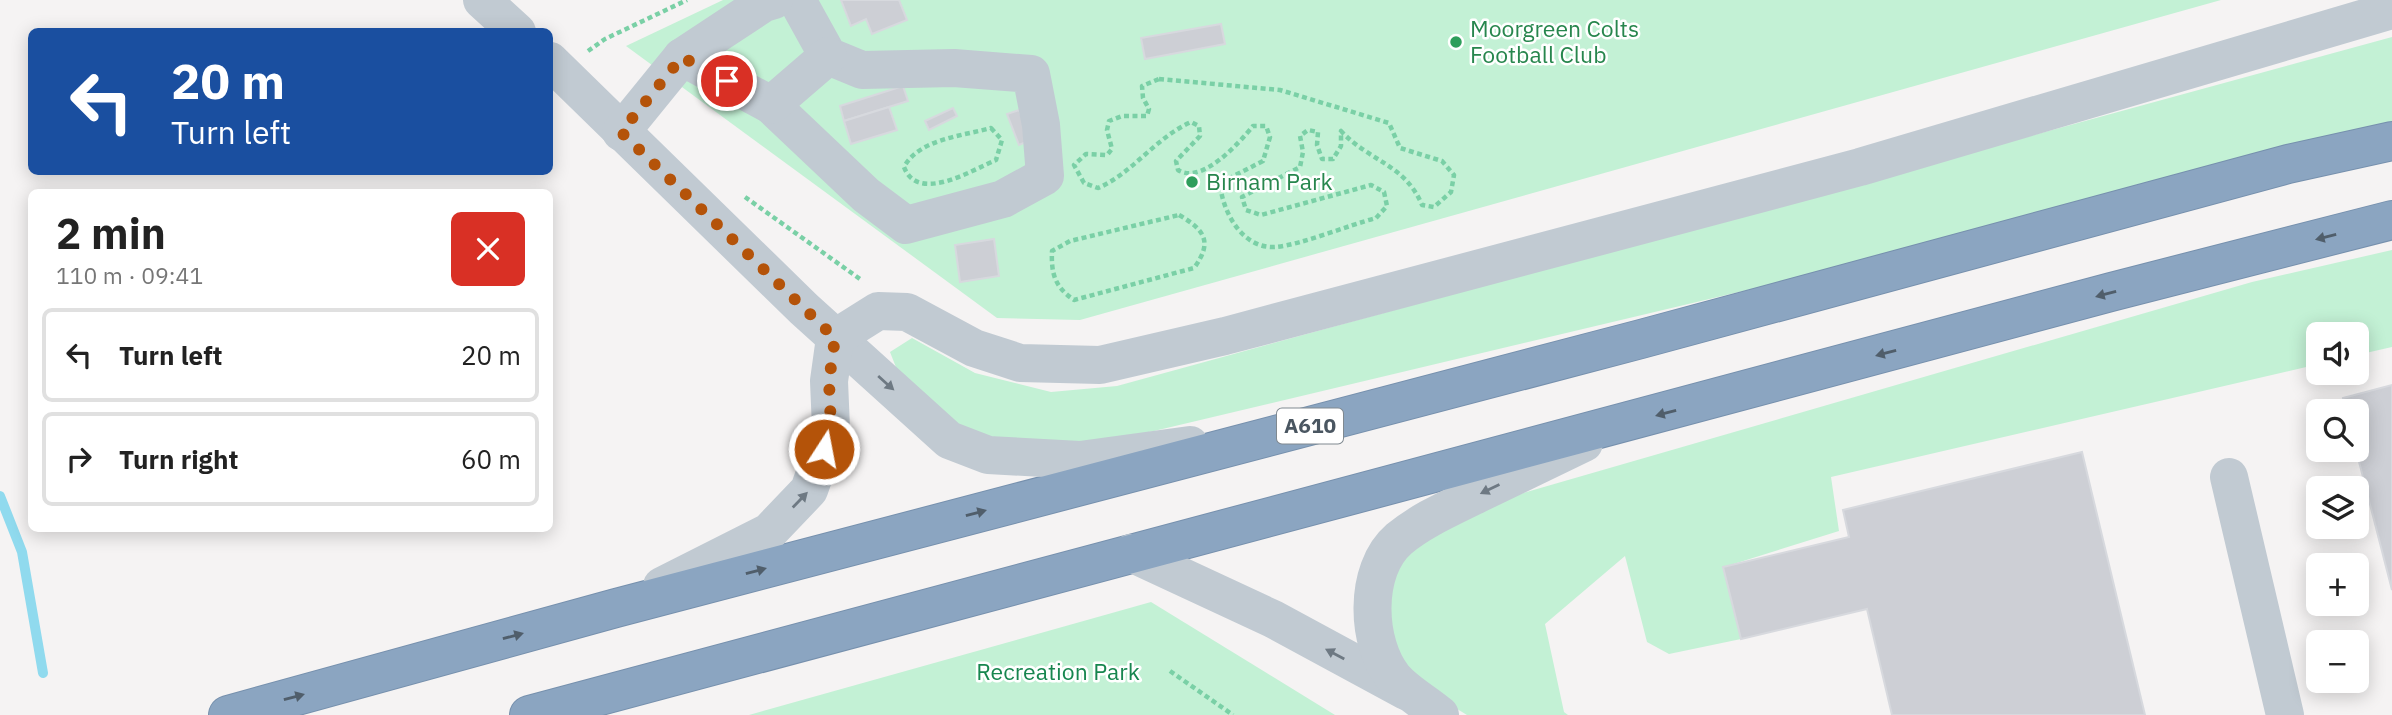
<!DOCTYPE html>
<meta charset="utf-8">
<style>
body{margin:0;font-family:"IBM Plex Sans",sans-serif;background:#f6f6f6;color:#222;height:100vh;display:flex;flex-direction:column;font-size:26px;white-space:nowrap}
*{box-sizing:border-box;margin:0}
p{font-size:23px;color:#767676}
.icon{flex:none;width:38px;height:38px;fill:none;stroke:currentColor;stroke-width:2;stroke-linecap:round;stroke-linejoin:round}
.map{position:relative;flex:1;overflow:hidden}
.sheet{position:absolute;left:28px;top:189px;width:525px;height:343px;display:flex;flex-direction:column;background:#fff;border-radius:10px;box-shadow:0 4px 18px #0003}
.sheet>*{flex:none}
.guide{position:absolute;left:28px;top:28px;width:525px;height:147px;border-radius:10px;box-shadow:0 4px 18px #0003;background:#1a4fa0;color:#fff;overflow:hidden}
.controls{position:absolute;left:2306px;top:322px;display:grid;gap:14px}
.controls a{display:grid;place-items:center;width:63px;height:63px;border-radius:10px;background:#fff;box-shadow:0 4px 18px #0003;font-size:35px}
.pin{position:absolute;display:grid;place-items:center;width:60px;height:60px;color:#fff;margin:-30px;border:4px solid #fff;border-radius:50%;box-shadow:0 2px 7px #0007}
.me{position:absolute;width:77px;margin:-38px;rotate:11deg;stroke-linejoin:round;filter:drop-shadow(0 0 5px #0008)}
.turn{display:flex;align-items:center;gap:24px;height:147px;padding:0 28px;font-size:32px}
.turn .icon{width:91px;height:91px;stroke-width:2.5}
.turn b{display:block;font-size:49px;line-height:60px}
.round{display:grid;place-items:center;flex:none;width:74px;height:74px;border-radius:10px;background:#f6f6f6}
.headline{display:flex;align-items:center;justify-content:space-between;height:119px;padding:0 28px}
h1{font-size:42px;font-weight:800;line-height:52px}
ul{padding:0;list-style:none}
li{display:flex;align-items:center;gap:21px;height:94px;margin:0 14px 10px;padding:0 14px;border:4px solid #e0e0e0;border-radius:10px}
li div{flex:1}
li b{display:block;font-size:26px}
li em{font-style:normal}
.map>svg:first-child{display:block}
.green{fill:#c3f1d5}
.lines{fill:none;stroke-linecap:round;stroke-linejoin:round}
.stream{stroke:#90daee;stroke-width:10}
.building{fill:#cdcfd5;stroke:#d7d9de;stroke-width:2}
.highway-casing{stroke:#7690ad;stroke-width:40}
.path{stroke:#7ad0a6;stroke-width:4.5;stroke-dasharray:5 3.5;stroke-linecap:butt}
.minor{stroke:#c1cad2;stroke-width:38}
.highway{stroke:#8ba5c1;stroke-width:38}
.oneway{fill:#505e6b}
.oneway2{fill:#6e7983}
.route{stroke:#b45309;stroke-width:12;stroke-dasharray:0 21.6}
.leisure-dot{fill:#2e9e5b;stroke:#fff;stroke-width:2.5}
.labels{text-anchor:middle;stroke-width:5;stroke-linejoin:round;paint-order:stroke}
.shield{fill:#fff;stroke:#808990;stroke-width:2}
.shield-label{font-size:21px;font-weight:bold;fill:#4a5661}
.leisure-label{font-size:23px;fill:#27864d;stroke:#fff;text-anchor:start}
.park-label{font-size:23px;fill:#17864f;stroke:#fff}
</style>
<div class="map">
<svg width="2392" height="715" viewBox="0 0 2392 715">
<rect width="100%" height="100%" fill="#f5f3f3"/>
<g class="green">
<polygon points="723,0 2221,0 1080,320 997,318 626,46"/>
<polygon points="2392,37 2392,126 1995,231 1154,431 1052,450 970,436 901,380 890,352 912,338 975,373 1051,392 1117,386"/>
<polygon points="2392,250 2392,347 2357,355 2357,334 2319,334 2319,364 1831,477 1839,531 1724,567 1741,639 1669,654 1647,642 1625,556 1545,624 1564,712 1568,715 1467,715 1426,690 1397,653 1384,615 1396,555 1461,511 2252,282"/>
<polygon points="1151,602 1335,715 749,715"/>
</g>
<g class="lines">
<polyline class="stream" points="0,496 22,552 43,673"/>
</g>
<g class="building">
<polygon points="841,0 899,0 907,20 872,34 866,19 851,26"/>
<polygon points="1221,24 1225,44 1145,59 1141,38"/>
<polygon points="903,86 908,101 844,121 840,106"/>
<polygon points="889,107 897,130 851,144 844,121"/>
<polygon points="953,108 957,116 929,130 925,121"/>
<polygon points="1019,110 1031,140 1019,145 1007,114"/>
<polygon points="994,239 999,276 960,282 955,245"/>
<polygon points="2392,385 2392,590 2356,450 2357,411 2346,411 2343,398"/>
<polygon points="2082,452 2145,715 1892,715 1867,609 1741,639 1723,567 1849,537 1843,510"/>
</g>
<g class="lines">
<g class="highway-casing">
<g id="highway">
<polyline points="228,715 616,608 1641,339 2288,164 2392,141"/>
<polyline points="529,715 2111,292 2392,220"/>
</g>
</g>
<g class="path">
<polyline points="588,51 605,39 687,0"/>
<path d="M 1159,79 L 1280,90 L 1389,123 L 1400,148 L 1442,161 L 1454,175 L 1451,192 L 1434,207 L 1422,205 C 1405,164 1370,162 1341,131 L 1341,146 L 1333,159 L 1322,159 L 1317,145 L 1318,132 L 1308,130 L 1300,136 L 1303,152 L 1300,167 L 1242,197 L 1246,210 L 1261,215 L 1371,185 L 1384,192 L 1387,206 L 1376,218 C 1349,225 1301,245 1275,247 C 1242,249 1222,211 1220,183 L 1263,161 L 1270,137 L 1266,126 L 1253,126 C 1239,143 1202,185 1178,170 L 1176,161 L 1200,136 L 1199,126 L 1191,122 C 1155,138 1133,173 1098,188 L 1084,183 L 1074,165 L 1086,154 L 1107,155 L 1112,149 L 1107,130 L 1109,121 L 1122,116 L 1147,116 L 1149,109 L 1143,98 L 1142,86 Z"/>
<path d="M 991,128 L 1002,140 L 996,160 C 972,170 918,204 904,167 C 919,139 962,136 991,128 Z"/>
<polyline points="745,197 860,279"/>
<path d="M 1179,215 C 1205,230 1213,242 1194,268 L 1074,300 C 1055,287 1051,274 1052,251 L 1070,241 Z"/>
<polyline points="1170,671 1233,715"/>
</g>
<g class="minor">
<polyline points="482,0 517,32"/>
<polyline points="682,57 771,105 866,195 906,225 1003,199 1045,176 1041,125 1031,74 954,68 862,70 828,56 797,0"/>
<polyline points="550,61 804,309 949,440 988,455 1080,460 1190,445"/>
<polyline points="771,105 828,56"/>
<polyline points="621,132 682,57 764,3 774,0"/>
<polyline points="2229,477 2285,715"/>
<polyline points="1131,553 1273,619 1406,691"/>
<polyline points="662,586 769,532 809,490 831,428 829,381 835,338 878,311 907,312 974,348 1020,363 1100,365 1225,336 1860,167 2392,10"/>
<path d="M 1440,715 C 1426,703 1406,692 1394,678 C 1366,644 1363,570 1399,539 C 1422,520 1450,508 1478,494 C 1513,477 1548,460 1584,443"/>
</g>
<use href="#highway" class="highway"/>
</g>
<defs><path id="oneway-solid" d="M-6-.8H1V-3.2L6.5 0L1 3.2V.8H-6Z" transform="scale(1.75)"/></defs>
<g class="oneway">
<use href="#oneway-solid" transform="translate(2326 237) rotate(166)"/>
<use href="#oneway-solid" transform="translate(2106 294) rotate(165)"/>
<use href="#oneway-solid" transform="translate(1886 353) rotate(165)"/>
<use href="#oneway-solid" transform="translate(1666 413) rotate(165)"/>
<use href="#oneway-solid" transform="translate(976 513) rotate(-15)"/>
<use href="#oneway-solid" transform="translate(756 571) rotate(-15)"/>
<use href="#oneway-solid" transform="translate(513 636) rotate(-15)"/>
<use href="#oneway-solid" transform="translate(294 697) rotate(-15)"/>
</g>
<g class="oneway2">
<use href="#oneway-solid" transform="translate(886 383) rotate(42)"/>
<use href="#oneway-solid" transform="translate(1490 489) rotate(154)"/>
<use href="#oneway-solid" transform="translate(800 500) rotate(-46)"/>
<use href="#oneway-solid" transform="translate(1335 654) rotate(-152)"/>
</g>
<g class="lines">
<polyline class="route" points="727,81 682,57 621,132 835,338 829,381 831,428 824,449"/>
</g>
<g class="leisure-dot">
<circle cx="1456" cy="42" r="7"/>
<circle cx="1192" cy="182" r="7"/>
</g>
<g class="labels">
<rect class="shield" x="1277" y="408.5" width="66" height="35" rx="5"/>
<g class="shield-label">
<text x="1310" y="433">A610</text>
</g>
<g class="leisure-label">
<text x="1470" y="37">Moorgreen Colts<tspan x="1470" dy="26">Football Club</tspan></text>
<text x="1206" y="190">Birnam Park</text>
</g>
<g class="park-label">
<text x="1058" y="680">Recreation Park</text>
</g>
</g>
</svg>
<div class="controls">
<a><svg class="icon" aria-label="sound" viewBox="0 0 24 24"><path d="M4 9h4l5-4v14l-5-4H4zM17 9q2 3 0 6"/></svg></a>
<a><svg class="icon" aria-label="search" viewBox="0 0 24 24"><circle cx="10" cy="10" r="6"/><path d="M15 15l6 6"/></svg></a>
<a><svg class="icon" aria-label="layers" viewBox="0 0 24 24"><path d="M12 4l9 5-9 5-9-5zM3 14l9 5 9-5"/></svg></a>
<a>+</a>
<a>−</a>
</div>
<div class="pin" style="left:727px;top:81px;background:#d93025"><svg class="icon" aria-label="arrive" viewBox="0 0 24 24"><path d="M6 21V4h12l-3 4 3 4H6"/></svg></div>
<svg class="me" style="left:824px;top:449px" viewBox="-20 -20 40 40"><circle r="17" fill="#b45309" stroke="#fff" stroke-width="3"/><path d="M0-11L8 9 0 5-8 9z" fill="#fff"/></svg>
<div class="guide">
<div class="turn"><svg class="icon" aria-label="left" viewBox="0 0 24 24"><path d="M17 20v-9H6M10 6l-5 5 5 5"/></svg><div><b>20 m</b>Turn left</div></div>
</div>
<section class="sheet">
<div class="headline"><div><h1>2 min</h1><p>110 m · 09:41</p></div><a class="round" style="background:#d93025;color:#fff"><svg class="icon" aria-label="close" viewBox="0 0 24 24"><path d="M6 6l12 12M18 6L6 18"/></svg></a></div>
<ul>
<li><svg class="icon" aria-label="left" viewBox="0 0 24 24"><path d="M17 20v-9H6M10 6l-5 5 5 5"/></svg><div><b>Turn left</b></div><em>20 m</em></li>
<li><svg class="icon" aria-label="right" viewBox="0 0 24 24"><path d="M7 20v-9h11M14 6l5 5-5 5"/></svg><div><b>Turn right</b></div><em>60 m</em></li>
</ul>
</section>
</div>
